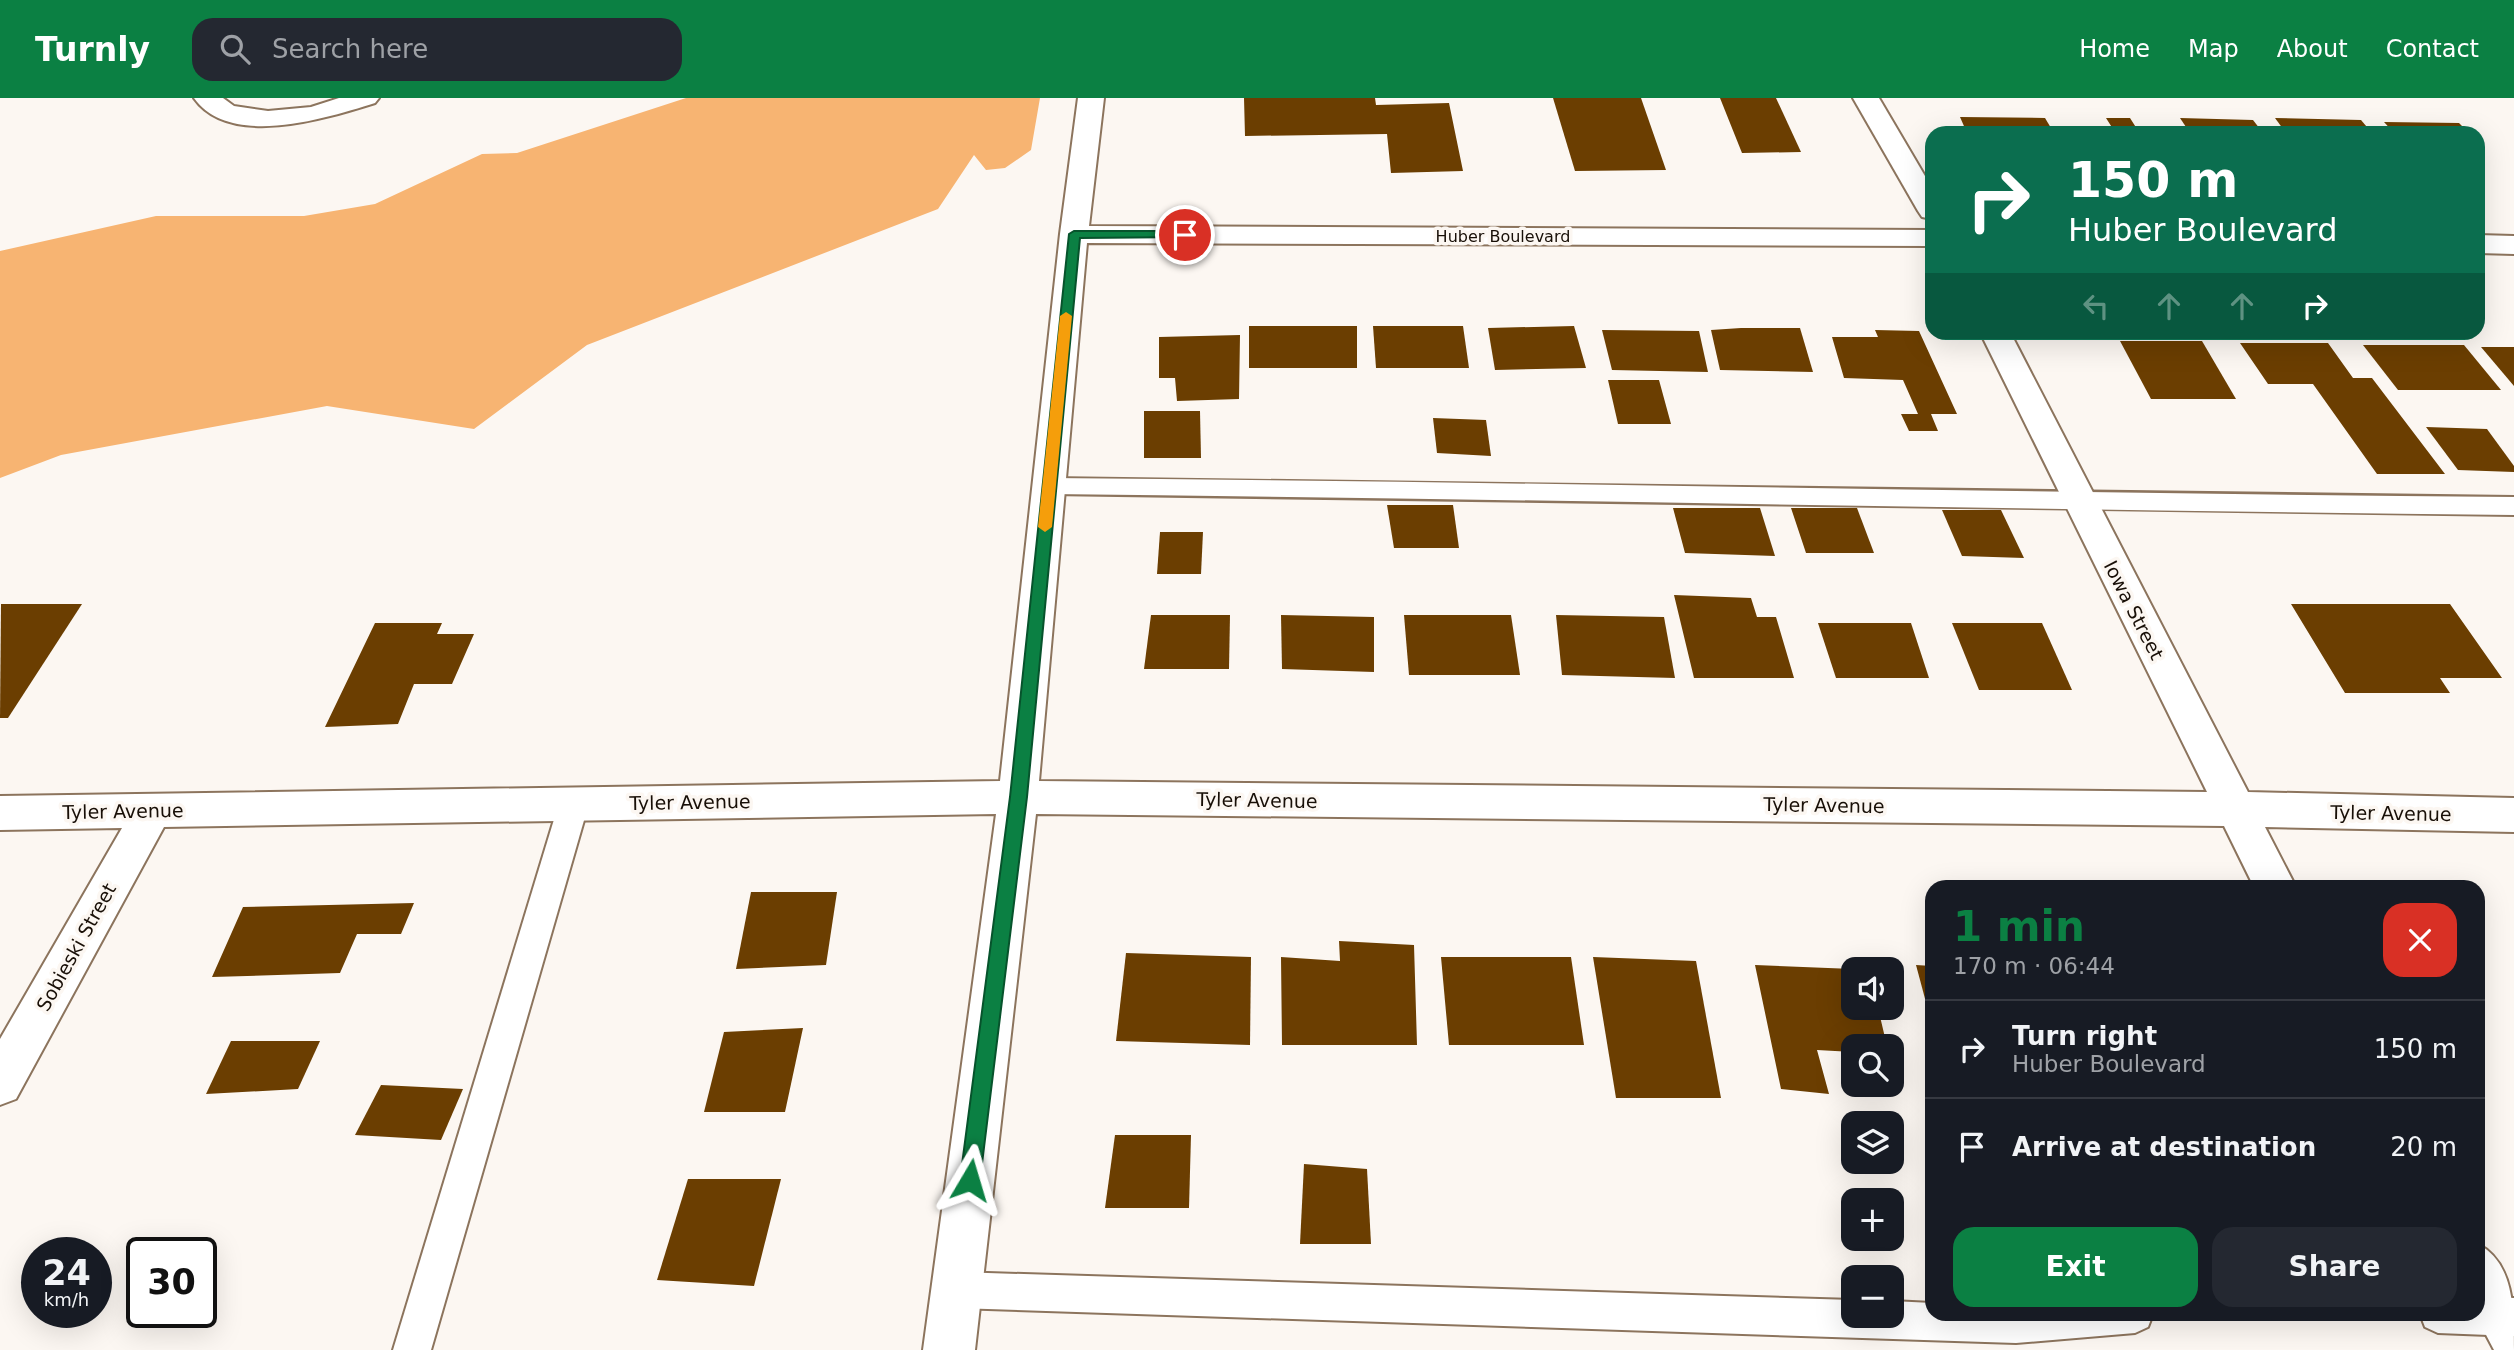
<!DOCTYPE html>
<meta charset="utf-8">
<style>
body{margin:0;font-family:"DejaVu Sans",sans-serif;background:#242831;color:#f1f3f6;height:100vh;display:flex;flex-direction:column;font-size:26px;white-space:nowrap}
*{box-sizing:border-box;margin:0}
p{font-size:23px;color:#9ea1a6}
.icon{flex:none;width:38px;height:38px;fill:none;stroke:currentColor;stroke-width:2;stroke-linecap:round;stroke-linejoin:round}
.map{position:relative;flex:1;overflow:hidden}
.panel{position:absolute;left:1925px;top:782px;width:560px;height:441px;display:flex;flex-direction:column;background:#171b24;border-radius:21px;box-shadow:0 7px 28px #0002}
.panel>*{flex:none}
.top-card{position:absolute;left:1925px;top:28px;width:560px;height:214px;border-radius:21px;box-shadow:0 7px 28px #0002;background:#0b6e4f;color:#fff;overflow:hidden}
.fabs{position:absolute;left:1841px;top:859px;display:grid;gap:14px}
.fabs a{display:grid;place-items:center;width:63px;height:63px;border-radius:14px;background:#171b24;box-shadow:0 7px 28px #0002;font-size:35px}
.speed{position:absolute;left:21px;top:1139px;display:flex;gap:14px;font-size:35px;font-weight:700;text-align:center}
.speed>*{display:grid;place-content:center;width:91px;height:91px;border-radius:50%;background:#171b24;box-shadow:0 7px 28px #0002;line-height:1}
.speed small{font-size:18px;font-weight:400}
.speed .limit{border:4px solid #111;border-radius:10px;background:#fff;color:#111}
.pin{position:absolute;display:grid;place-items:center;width:60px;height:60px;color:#fff;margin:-30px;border:4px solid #fff;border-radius:50%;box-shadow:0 2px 7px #0007}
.me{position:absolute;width:77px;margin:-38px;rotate:7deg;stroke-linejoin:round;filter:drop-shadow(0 0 5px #0008)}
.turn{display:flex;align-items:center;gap:24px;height:147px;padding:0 28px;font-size:32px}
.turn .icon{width:91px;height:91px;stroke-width:2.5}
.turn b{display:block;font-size:49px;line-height:60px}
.lanes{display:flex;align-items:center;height:66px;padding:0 28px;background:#0003;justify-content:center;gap:35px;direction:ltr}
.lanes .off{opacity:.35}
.round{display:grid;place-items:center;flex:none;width:74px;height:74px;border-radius:21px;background:#242831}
.summary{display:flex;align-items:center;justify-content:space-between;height:119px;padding:0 28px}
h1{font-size:42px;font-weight:700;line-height:52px;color:#0b8043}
.action{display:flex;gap:14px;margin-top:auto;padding:14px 28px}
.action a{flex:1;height:80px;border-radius:21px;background:#0b8043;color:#fff;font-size:28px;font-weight:700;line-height:80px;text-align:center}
.action a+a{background:#242831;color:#f1f3f6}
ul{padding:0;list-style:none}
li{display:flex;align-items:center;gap:21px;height:98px;padding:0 28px;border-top:2px solid #363941}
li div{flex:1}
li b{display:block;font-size:26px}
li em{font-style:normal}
header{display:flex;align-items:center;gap:42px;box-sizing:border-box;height:98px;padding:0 35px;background:#0b8043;color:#fff}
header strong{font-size:33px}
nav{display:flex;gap:38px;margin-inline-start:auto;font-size:24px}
.search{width:490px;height:63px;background:#242831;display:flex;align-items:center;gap:18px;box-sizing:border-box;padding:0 24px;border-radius:21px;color:#9ea1a6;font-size:26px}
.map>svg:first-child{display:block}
.water{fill:#f7b472}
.building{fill:#6b3e01}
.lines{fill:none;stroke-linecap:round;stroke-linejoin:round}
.lane-casing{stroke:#8c745d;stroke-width:4}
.street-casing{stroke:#8c745d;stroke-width:4}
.lane{fill:#fff;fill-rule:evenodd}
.street{fill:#fff;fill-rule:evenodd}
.route{fill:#0b8043;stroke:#07532c;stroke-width:2}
.slow{fill:#f59e0b}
.labels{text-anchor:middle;stroke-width:7;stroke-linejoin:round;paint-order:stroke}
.far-street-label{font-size:16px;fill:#180f07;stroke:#fcf7f2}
.street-label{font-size:19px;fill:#180f07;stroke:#fcf7f2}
</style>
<header>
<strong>Turnly</strong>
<div class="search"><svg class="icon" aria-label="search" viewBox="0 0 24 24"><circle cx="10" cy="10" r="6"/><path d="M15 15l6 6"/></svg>Search here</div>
<nav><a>Home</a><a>Map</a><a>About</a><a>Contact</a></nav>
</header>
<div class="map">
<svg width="2514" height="1252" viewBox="0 0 2514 1252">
<rect width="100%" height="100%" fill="#fcf7f2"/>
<polygon class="water" points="686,0 1040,0 1031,52 1005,70 986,72 974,57 938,111 587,247 474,331 327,308 61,357 0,380 0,153 156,118 304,118 375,106 482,56 517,55"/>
<g class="building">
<polygon points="1244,0 1375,0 1376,7 1449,5 1463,73 1391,75 1387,36 1245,38"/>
<polygon points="1553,0 1641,0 1666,72 1575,73"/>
<polygon points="1720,0 1776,0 1801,54 1742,55"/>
<polygon points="1960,19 2045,20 2054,35 1967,35"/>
<polygon points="2106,20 2130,20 2137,31 2164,31 2167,35 2092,35 2089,31 2113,31"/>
<polygon points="2180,20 2253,22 2263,35 2190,35"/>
<polygon points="2275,20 2361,22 2372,35 2286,35"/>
<polygon points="2384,24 2459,25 2469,35 2394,35"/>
<rect x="1249" y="228" width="108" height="42"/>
<polygon points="1373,228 1463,228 1469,270 1376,270"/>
<polygon points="1574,228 1586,270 1495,272 1488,230"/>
<polygon points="1741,230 1800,230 1813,274 1720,272 1711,232"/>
<polygon points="1602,232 1699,233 1708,274 1612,272"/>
<polygon points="1875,232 1919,233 1957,316 1931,316 1938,333 1909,333 1901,316 1918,316 1903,282 1844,280 1832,239 1878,239"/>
<polygon points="1240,237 1239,301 1177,303 1175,280 1159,280 1159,239"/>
<polygon points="2120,243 2202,243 2236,301 2151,301"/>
<polygon points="2240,245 2328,245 2353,280 2372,280 2445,376 2377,376 2313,286 2268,286"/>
<polygon points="2363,247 2464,247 2501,292 2398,292"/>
<polygon points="2481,249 2514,249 2514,288"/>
<polygon points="1608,282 1659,282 1671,326 1618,326"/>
<polygon points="1144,313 1200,313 1201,360 1144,360"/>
<polygon points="1433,320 1486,322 1491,358 1437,355"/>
<polygon points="2426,329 2487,331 2514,368 2514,374 2458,372"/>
<polygon points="1387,407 1453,407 1459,450 1394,450"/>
<polygon points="1673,410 1760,410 1775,458 1685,455"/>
<polygon points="1791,410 1857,410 1874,455 1806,455"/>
<polygon points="1942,412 2001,412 2024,460 1962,458"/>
<polygon points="1160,434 1203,434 1201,476 1157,476"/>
<polygon points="1674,497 1751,500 1757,519 1776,519 1794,580 1694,580"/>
<polygon points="1,506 82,506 8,620 0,620"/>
<polygon points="2291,506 2450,506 2502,580 2440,580 2450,595 2345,595"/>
<polygon points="1151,517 1230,517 1229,571 1144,571"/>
<polygon points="1281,517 1374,519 1374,574 1282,571"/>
<polygon points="1404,517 1511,517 1520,577 1409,577"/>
<polygon points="1556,517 1664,519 1675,580 1562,577"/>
<polygon points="375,525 442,525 437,536 474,536 452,586 414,586 398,626 325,629"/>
<polygon points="1818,525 1911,525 1929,580 1836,580"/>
<polygon points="1952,525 2042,525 2072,592 1979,592"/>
<polygon points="751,794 837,794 826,867 736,871"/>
<polygon points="414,805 401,836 357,836 340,875 212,879 243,809"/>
<polygon points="1339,843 1414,847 1417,947 1282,947 1281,859 1340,863"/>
<polygon points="1126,855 1251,859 1250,947 1116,943"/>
<polygon points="1441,859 1571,859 1584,947 1449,947"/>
<polygon points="1593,859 1696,863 1721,1000 1616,1000"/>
<polygon points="1755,867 1853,871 1853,910 1878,910 1887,948 1853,948 1853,954 1817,952 1829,996 1781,991"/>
<polygon points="1916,867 1932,868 1932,923 1931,923"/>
<polygon points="803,930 785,1014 704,1014 724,934"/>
<polygon points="231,943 320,943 298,991 206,996"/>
<polygon points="381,987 463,991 441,1042 355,1037"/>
<polygon points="1115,1037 1191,1037 1189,1110 1105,1110"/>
<polygon points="1304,1066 1367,1071 1371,1146 1300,1146"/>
<polygon points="688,1081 781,1081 754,1188 657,1182"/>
</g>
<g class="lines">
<g class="lane-casing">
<g id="lane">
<path d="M 1049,380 C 1537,384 2026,395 2514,399 L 2514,417 C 2026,412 1537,401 1049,396 L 1040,394 L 1037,388 L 1040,382 Z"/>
<polygon points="574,693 584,696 589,705 431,1252 393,1252 559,705 564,696"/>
<polygon points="957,1174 1853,1202 1853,1218 1892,1218 1892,1203 1932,1205 1932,1216 2153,1216 2148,1229 2135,1235 2016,1245 957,1210 944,1205 939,1192 944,1179"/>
<polygon points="2478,1199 2514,1200 2514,1238 2438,1235 2425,1229 2420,1216 2478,1216"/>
</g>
</g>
<g class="street-casing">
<g id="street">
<path d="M 194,0 L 223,0 L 234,8 L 268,13 L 311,9 L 339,0 L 379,0 L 375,5 C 327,20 230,51 194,0 Z"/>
<polygon points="1078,0 1104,0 1089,128 1932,132 1932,148 1087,145 1039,683 2207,694 1980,234 2010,234 2248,694 2514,700 2514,734 2265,729 2296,789 2254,789 2224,728 1036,716 975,1252 923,1252 996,716 164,729 16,1001 0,1007 0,941 122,730 0,732 0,698 1000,683 1060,136"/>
<polygon points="1853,0 1879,0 1932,90 1932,121 1922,119 1918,113"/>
<polygon points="2478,137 2514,138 2514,156 2478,155"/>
<path d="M 2478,1146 C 2514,1165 2514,1211 2514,1252 L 2494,1252 L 2475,1216 L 2478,1216 Z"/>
</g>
</g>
<use href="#lane" class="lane"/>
<use href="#street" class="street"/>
</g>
<polygon class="route" points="1185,133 1189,134 1189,139 1080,140 1027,699 980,1082 977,1089 970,1092 963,1089 960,1082 1010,699 1069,136 1074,133"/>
<polygon class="slow" points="1066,214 1072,218 1052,429 1045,434 1038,429 1060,218"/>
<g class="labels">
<g class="far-street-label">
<text x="1503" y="144">Huber Boulevard</text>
</g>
<g class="street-label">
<text transform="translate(2134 512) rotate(63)" y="7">Iowa Street</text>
<text transform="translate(1257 702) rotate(1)" y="7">Tyler Avenue</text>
<text transform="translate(690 704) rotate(-1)" y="7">Tyler Avenue</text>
<text transform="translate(1824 707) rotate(1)" y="7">Tyler Avenue</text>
<text transform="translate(123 713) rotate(-1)" y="7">Tyler Avenue</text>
<text transform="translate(2391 715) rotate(1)" y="7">Tyler Avenue</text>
<text transform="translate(76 849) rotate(-61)" y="7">Sobieski Street</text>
</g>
</g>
</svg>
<div class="fabs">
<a><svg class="icon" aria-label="sound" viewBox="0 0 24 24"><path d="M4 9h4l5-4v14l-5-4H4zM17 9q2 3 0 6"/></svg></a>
<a><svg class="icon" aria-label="search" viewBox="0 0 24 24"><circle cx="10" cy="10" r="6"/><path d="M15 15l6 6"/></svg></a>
<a><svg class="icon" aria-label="layers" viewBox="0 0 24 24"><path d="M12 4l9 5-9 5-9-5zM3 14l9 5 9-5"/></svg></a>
<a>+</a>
<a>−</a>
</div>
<div class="speed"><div>24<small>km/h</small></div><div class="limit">30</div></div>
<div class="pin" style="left:1185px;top:137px;background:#d93025"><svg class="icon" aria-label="arrive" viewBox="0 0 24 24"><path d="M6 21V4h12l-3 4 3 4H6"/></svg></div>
<svg class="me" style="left:970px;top:1082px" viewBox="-20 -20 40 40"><path d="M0-17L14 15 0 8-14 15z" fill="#0b8043" stroke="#fff" stroke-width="4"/></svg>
<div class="top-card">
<div class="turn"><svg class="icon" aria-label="right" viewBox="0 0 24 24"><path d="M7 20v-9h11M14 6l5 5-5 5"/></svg><div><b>150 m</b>Huber Boulevard</div></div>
<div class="lanes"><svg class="icon off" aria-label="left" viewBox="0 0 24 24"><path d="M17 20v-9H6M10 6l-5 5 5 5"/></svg><svg class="icon off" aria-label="ahead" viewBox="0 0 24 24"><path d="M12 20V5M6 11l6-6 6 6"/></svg><svg class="icon off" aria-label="ahead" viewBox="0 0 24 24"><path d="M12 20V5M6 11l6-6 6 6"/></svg><svg class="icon" aria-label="right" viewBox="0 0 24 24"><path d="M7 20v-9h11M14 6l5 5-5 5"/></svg></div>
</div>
<section class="panel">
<div class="summary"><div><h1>1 min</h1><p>170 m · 06:44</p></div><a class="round" style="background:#d93025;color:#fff"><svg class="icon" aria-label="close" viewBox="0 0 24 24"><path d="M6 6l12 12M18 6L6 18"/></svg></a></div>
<ul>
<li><svg class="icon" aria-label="right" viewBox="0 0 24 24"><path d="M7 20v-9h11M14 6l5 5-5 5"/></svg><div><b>Turn right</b><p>Huber Boulevard</p></div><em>150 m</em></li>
<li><svg class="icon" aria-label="arrive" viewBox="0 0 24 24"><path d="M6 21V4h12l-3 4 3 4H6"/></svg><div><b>Arrive at destination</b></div><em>20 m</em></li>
</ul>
<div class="action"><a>Exit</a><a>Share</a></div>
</section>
</div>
